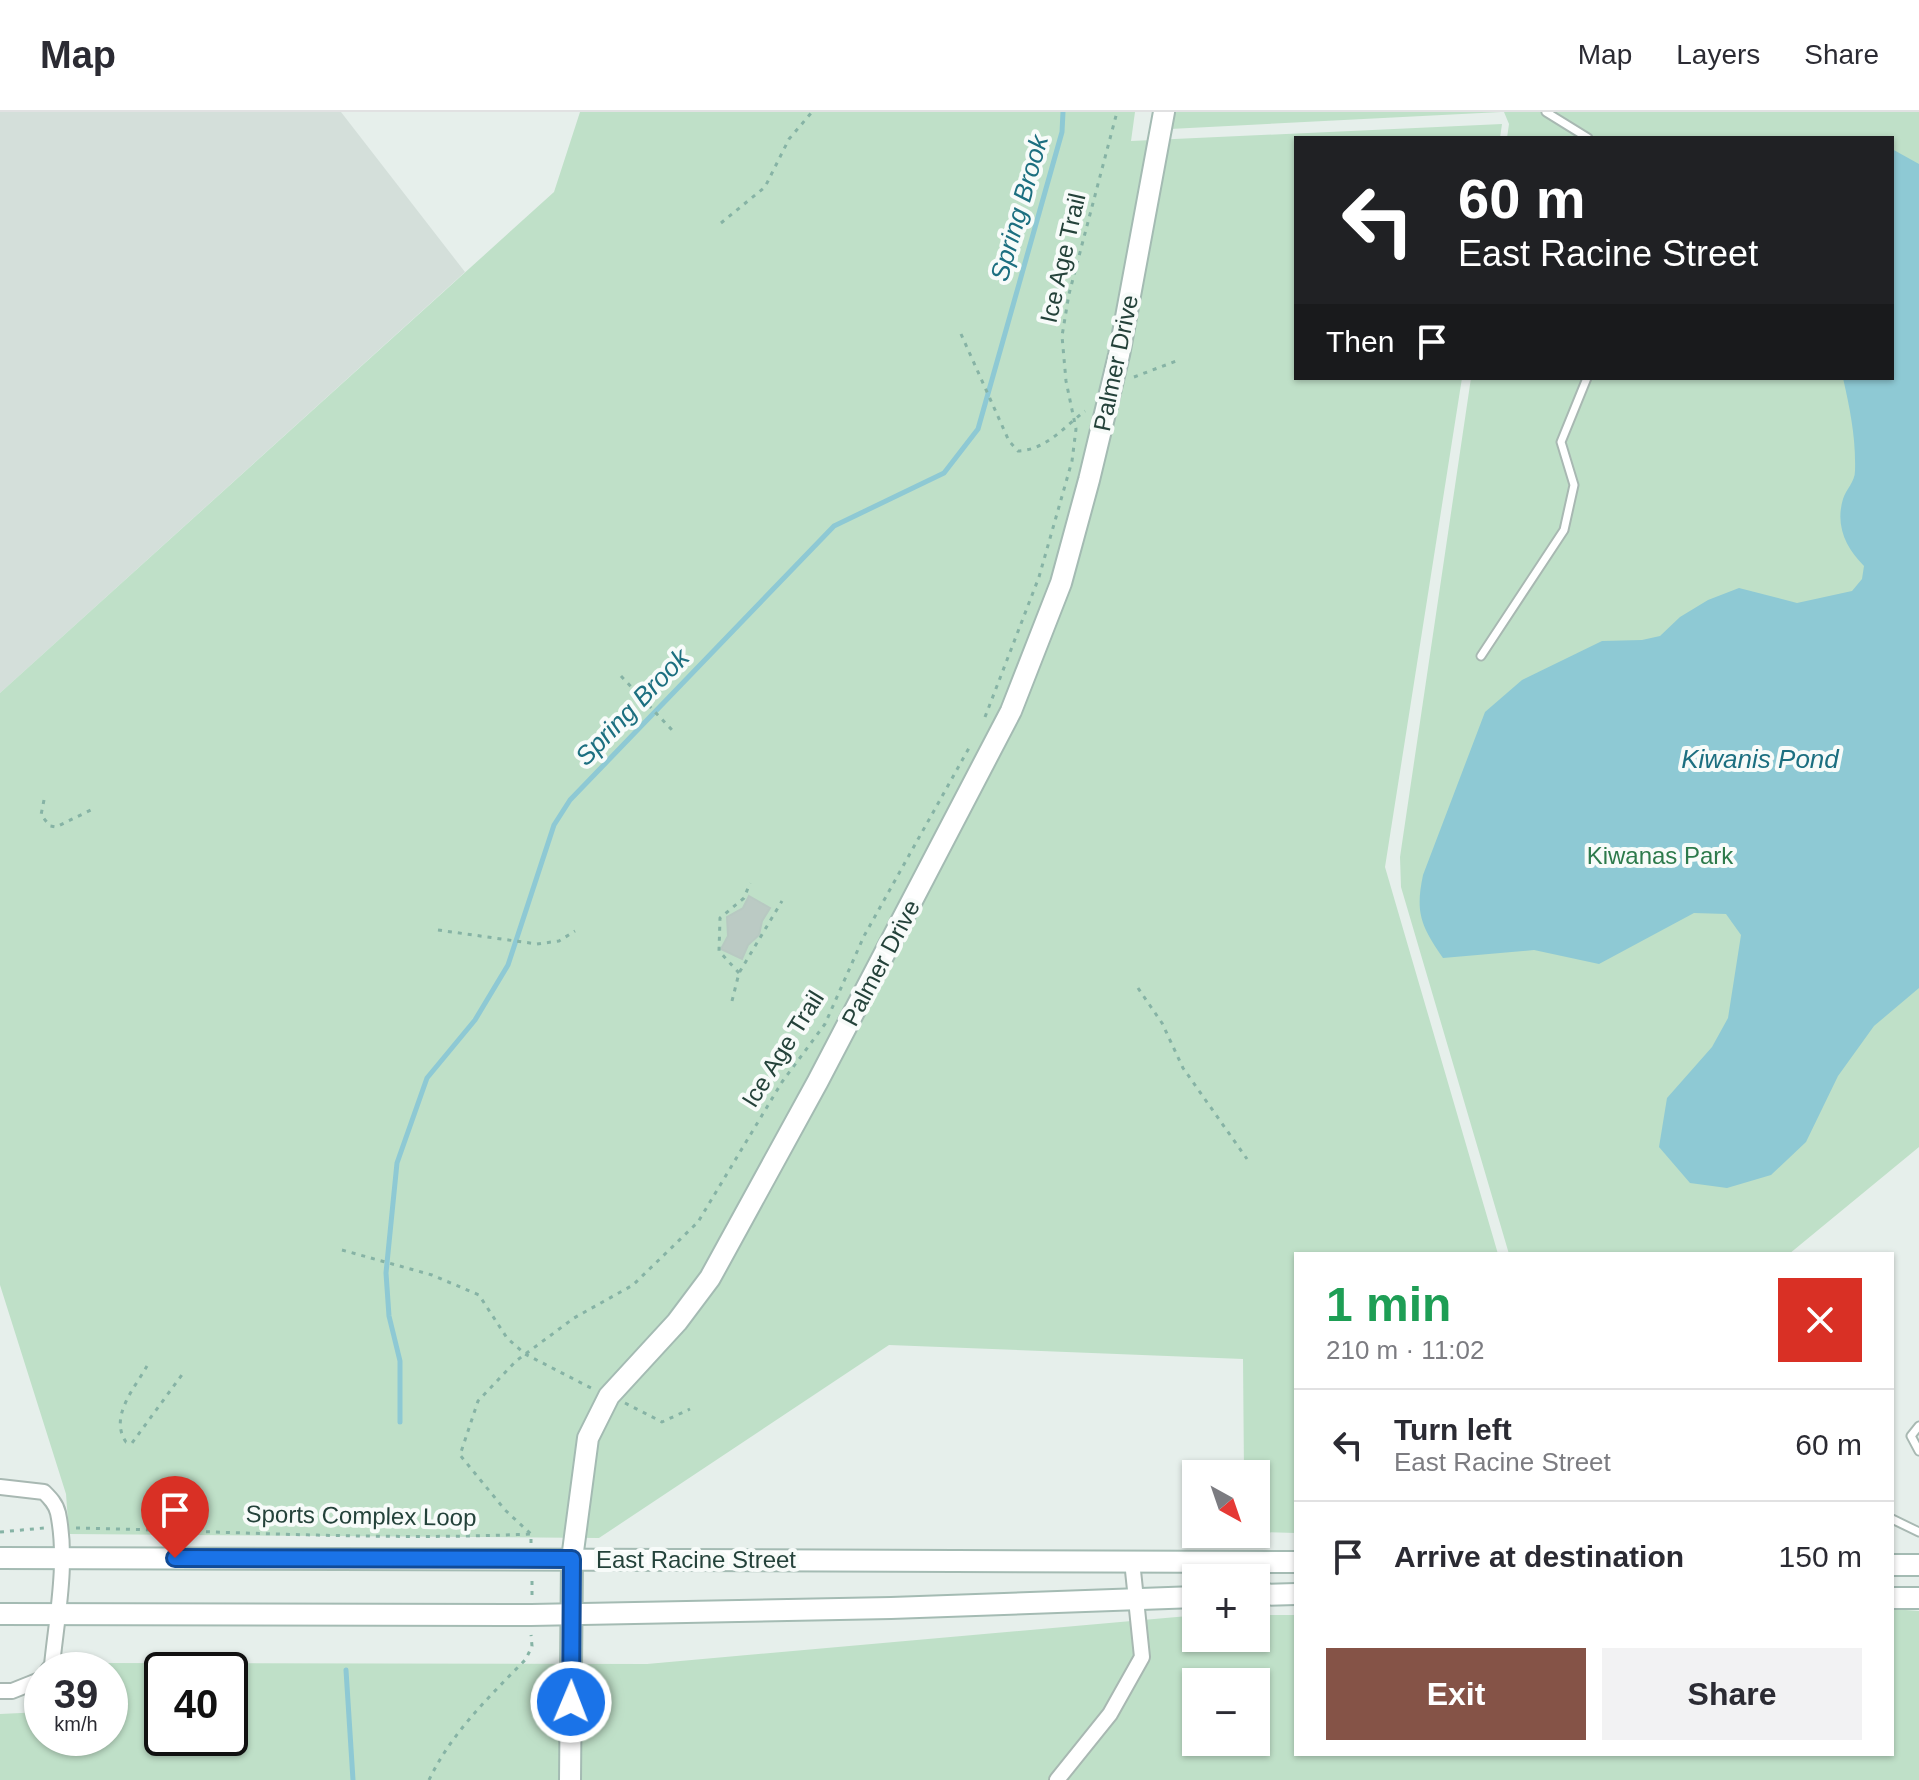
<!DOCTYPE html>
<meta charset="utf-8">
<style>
body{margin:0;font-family:Helvetica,sans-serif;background:#f2f2f3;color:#2b2b33;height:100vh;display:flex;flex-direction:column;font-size:30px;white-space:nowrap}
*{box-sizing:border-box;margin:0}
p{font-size:26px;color:#7c7c81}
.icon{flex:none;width:44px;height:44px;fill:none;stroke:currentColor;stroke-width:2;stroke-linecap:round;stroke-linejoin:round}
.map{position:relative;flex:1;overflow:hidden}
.drawer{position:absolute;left:1294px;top:1140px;width:600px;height:504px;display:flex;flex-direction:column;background:#fff;border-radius:0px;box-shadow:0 2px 6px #0004}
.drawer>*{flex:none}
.hud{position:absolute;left:1294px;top:24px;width:600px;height:244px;border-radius:0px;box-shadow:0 2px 6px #0004;background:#202124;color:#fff;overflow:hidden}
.needle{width:52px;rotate:140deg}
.controls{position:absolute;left:1182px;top:1348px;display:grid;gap:16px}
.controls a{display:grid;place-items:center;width:88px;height:88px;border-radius:0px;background:#fff;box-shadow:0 2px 6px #0004;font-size:40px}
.speed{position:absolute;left:24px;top:1540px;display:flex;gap:16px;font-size:40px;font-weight:700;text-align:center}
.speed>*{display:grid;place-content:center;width:104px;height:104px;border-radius:50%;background:#fff;box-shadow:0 2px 6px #0004;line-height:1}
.speed small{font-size:20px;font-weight:400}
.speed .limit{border:4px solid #111;border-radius:12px;background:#fff;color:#111}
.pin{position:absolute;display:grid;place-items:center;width:68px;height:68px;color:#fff;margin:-82px -34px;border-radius:50% 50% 50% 0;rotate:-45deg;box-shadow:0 0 8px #0007}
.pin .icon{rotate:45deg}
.me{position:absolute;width:88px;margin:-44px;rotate:1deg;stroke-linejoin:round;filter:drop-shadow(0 0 6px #0008)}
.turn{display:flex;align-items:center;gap:28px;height:168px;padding:0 32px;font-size:36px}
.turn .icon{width:104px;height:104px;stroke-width:2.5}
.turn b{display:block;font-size:56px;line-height:68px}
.then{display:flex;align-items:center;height:76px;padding:0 32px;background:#0003;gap:16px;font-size:30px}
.round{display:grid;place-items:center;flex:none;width:84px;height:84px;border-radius:0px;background:#f2f2f3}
.summary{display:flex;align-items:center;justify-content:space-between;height:136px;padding:0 32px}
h1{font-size:48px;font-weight:700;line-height:60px;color:#1e9e55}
.button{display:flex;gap:16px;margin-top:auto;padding:16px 32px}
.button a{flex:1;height:92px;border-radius:0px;background:#855347;color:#fff;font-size:32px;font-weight:700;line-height:92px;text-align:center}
.button a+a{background:#f2f2f3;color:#2b2b33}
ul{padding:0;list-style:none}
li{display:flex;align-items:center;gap:24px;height:112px;padding:0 32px;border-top:2px solid #e1e1e2}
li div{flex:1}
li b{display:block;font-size:30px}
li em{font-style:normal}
header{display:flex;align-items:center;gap:48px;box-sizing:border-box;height:112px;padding:0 40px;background:#fff;border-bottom:2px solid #e1e1e2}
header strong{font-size:38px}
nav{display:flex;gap:44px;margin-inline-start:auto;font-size:28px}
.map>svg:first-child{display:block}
.built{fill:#d4dfda}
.green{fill:#bfe0c8;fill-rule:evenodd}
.water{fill:#8ec9d4}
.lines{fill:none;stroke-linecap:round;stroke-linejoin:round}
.stream{stroke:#8ec9d4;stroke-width:5}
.building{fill:#bbcac4;stroke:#b8c9c2;stroke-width:2}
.lane-casing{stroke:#a8b8b2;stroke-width:11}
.street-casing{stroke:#a8b8b2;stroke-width:18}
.secondary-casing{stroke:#a4bbb3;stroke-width:24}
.path{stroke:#86b3a5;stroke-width:3;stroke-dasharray:4 6;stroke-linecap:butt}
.lane{stroke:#fff;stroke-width:7}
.street{stroke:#fff;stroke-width:14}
.secondary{stroke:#fff;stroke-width:20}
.route-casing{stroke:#114b97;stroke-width:20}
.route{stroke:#1a73e8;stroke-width:14}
.labels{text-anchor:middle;stroke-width:8;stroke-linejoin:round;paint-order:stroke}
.street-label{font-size:24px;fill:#24423a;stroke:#f7fbf9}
.park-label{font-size:24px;fill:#2d7a4b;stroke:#f7fbf9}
.water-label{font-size:26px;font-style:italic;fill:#1c6f80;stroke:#f7fbf9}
</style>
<header>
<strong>Map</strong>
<nav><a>Map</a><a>Layers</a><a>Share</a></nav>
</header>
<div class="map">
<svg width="1919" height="1668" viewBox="0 0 1919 1668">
<rect width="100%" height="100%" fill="#e6efeb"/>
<polygon class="built" points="0,0 341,0 465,160 0,581"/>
<g class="green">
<polygon points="580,0 1135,0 1131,29 1502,12 1500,26 1296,26 1296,266 1462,266 1385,755 1498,1142 1296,1142 1296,1421 1256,1420 1256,1362 1244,1362 1243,1247 889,1233 599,1426 69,1422 66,1382 0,1173 0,581 554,80"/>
<polygon points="1173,0 1501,0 1170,17"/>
<polygon points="1504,0 1919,0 1919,1035 1789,1142 1509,1142 1401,775 1400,745 1471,266 1892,266 1892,26 1507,26 1509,12"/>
<path d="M 1892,1497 L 1919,1499 L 1919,1668 L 0,1668 L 0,1602 L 42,1600 L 42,1626 L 110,1626 L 110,1558 L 76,1558 L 77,1551 L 647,1552 L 1188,1504 L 1196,1504 L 1196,1526 L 1256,1526 L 1256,1503 L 1296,1503 L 1296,1642 L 1892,1642 ZM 162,1558 L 230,1558 L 230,1626 L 162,1626 ZM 1196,1570 L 1256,1570 L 1256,1630 L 1196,1630 Z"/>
</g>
<path class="water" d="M 1892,37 L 1919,52 L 1919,876 L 1874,914 L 1838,964 L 1806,1030 L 1771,1063 L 1727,1076 L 1690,1071 L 1659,1035 L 1667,986 L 1712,935 L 1728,906 L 1741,823 L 1726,802 L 1694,801 L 1599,852 L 1534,838 L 1443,846 C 1421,814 1415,801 1423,763 L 1485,600 L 1522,568 L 1602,529 L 1642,528 L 1660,524 L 1680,505 L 1708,488 L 1739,476 L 1797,491 L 1852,479 L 1862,467 L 1864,454 C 1846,436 1835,414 1843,387 C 1846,377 1855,370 1855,359 C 1856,326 1850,297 1843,266 L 1892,266 Z"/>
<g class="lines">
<g class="stream">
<polyline points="400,1310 400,1249 389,1204 386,1161 397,1051 427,966 475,908 508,853 554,713 570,688 834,414 944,361 978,317 1062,20 1063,0"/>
<polyline points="346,1558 353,1668"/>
</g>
</g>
<polygon class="building" points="749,784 770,796 762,809 759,823 748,833 742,847 721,837 728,824 727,805 743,796"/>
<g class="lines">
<g class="lane-casing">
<g id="lane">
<polyline points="1546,0 1588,26"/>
<polyline points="1481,544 1564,418 1574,373 1561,330 1587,266"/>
<polyline points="1919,1314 1911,1324 1919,1339"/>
<polyline points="1892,1407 1919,1420"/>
</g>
</g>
<g class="street-casing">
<g id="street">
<path d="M 0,1375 L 44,1380 C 50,1386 56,1392 58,1401 C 68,1449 57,1504 52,1553 L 48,1558"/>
<polyline points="0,1579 12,1579 42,1567"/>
<polyline points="1057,1668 1110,1602 1142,1545 1132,1449"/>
</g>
</g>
<g class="secondary-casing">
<g id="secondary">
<polyline points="0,1446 1296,1450"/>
<polyline points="1892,1453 1919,1453"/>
<polyline points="1256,1483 1296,1482"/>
<polyline points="1892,1486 1919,1486"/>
<polyline points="0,1502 531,1503 891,1496 1196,1485"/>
<polyline points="570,1668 572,1447 588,1326 609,1284 677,1210 710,1166 818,969 1011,599 1061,471 1089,368 1119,243 1164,0"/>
</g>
</g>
<g class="path">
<polyline points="721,111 765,75 789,27 812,0"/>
<path d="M 961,222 L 1009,329 L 1018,339 C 1046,338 1064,315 1085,299"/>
<polyline points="1134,265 1179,248"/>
<polyline points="621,564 672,618"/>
<polyline points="985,605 1039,465 1072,349 1076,317 1066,269 1062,224 1069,182 1117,0"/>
<polyline points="44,688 41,703 50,714 56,715 93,697"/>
<polyline points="438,818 537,832 559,829 575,819"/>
<polyline points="739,861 719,839 720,806 744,786 750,771"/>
<polyline points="1138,876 1162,911 1183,956 1247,1047"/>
<polyline points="732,889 739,861 782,789"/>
<polyline points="342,1138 432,1163 479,1183 507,1226 525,1242 593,1277"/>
<path d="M 147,1254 C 134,1277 109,1305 126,1330 L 132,1331 L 184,1260"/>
<polyline points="625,1291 662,1310 690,1297"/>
<path d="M 76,1416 C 227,1419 379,1429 531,1422"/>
<polyline points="0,1420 44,1416"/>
<polyline points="531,1431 531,1422 505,1398 460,1343 478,1289 516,1249 574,1206 633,1173 698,1110 782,970 825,912 864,824 969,636"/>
<polyline points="532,1483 532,1467"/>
<path d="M 429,1668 C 452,1620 489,1585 526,1547 L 532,1534 L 531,1523"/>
</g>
<use href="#lane" class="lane"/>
<use href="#street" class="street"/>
<use href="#secondary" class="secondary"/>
</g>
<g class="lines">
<g class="route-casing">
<polyline id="route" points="175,1446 572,1447 571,1590"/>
</g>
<use href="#route" class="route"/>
</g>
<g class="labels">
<g class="street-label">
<text transform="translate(1063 146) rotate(-77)" y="8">Ice Age Trail</text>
<text transform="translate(1116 251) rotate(-78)" y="8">Palmer Drive</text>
<text transform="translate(881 851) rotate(-62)" y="8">Palmer Drive</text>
<text transform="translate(783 937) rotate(-58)" y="8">Ice Age Trail</text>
<text transform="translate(361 1404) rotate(1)" y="8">Sports Complex Loop</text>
<text x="696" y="1456">East Racine Street</text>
</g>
<g class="park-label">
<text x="1660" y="752">Kiwanas Park</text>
</g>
<g class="water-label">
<text transform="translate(1019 96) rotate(-74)" y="9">Spring Brook</text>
<text transform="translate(632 595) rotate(-46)" y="9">Spring Brook</text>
<text x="1760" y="656">Kiwanis Pond</text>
</g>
</g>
</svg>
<div class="controls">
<a><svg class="needle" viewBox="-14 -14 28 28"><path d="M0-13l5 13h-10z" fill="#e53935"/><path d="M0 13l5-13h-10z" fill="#7c7c81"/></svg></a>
<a>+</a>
<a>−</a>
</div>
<div class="speed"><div>39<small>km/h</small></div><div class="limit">40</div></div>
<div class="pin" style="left:175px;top:1446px;background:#d93025"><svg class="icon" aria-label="arrive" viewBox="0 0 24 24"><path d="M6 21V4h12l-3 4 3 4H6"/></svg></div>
<svg class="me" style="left:571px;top:1590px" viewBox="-20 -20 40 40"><circle r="17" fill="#1a73e8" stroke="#fff" stroke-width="3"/><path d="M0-11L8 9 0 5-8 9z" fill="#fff"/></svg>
<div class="hud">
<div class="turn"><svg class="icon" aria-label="left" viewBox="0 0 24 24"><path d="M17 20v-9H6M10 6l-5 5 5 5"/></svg><div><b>60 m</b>East Racine Street</div></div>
<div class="then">Then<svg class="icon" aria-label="arrive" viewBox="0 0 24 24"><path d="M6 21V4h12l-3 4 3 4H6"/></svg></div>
</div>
<section class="drawer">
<div class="summary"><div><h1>1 min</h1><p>210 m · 11:02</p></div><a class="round" style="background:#d93025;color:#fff"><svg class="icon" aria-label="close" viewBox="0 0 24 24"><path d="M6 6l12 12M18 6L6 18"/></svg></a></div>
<ul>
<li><svg class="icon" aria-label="left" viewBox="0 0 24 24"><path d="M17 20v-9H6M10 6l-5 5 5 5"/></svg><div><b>Turn left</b><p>East Racine Street</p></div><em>60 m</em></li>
<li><svg class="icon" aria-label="arrive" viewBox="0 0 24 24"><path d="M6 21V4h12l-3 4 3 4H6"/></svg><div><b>Arrive at destination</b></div><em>150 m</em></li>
</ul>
<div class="button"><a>Exit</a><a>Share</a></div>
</section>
</div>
